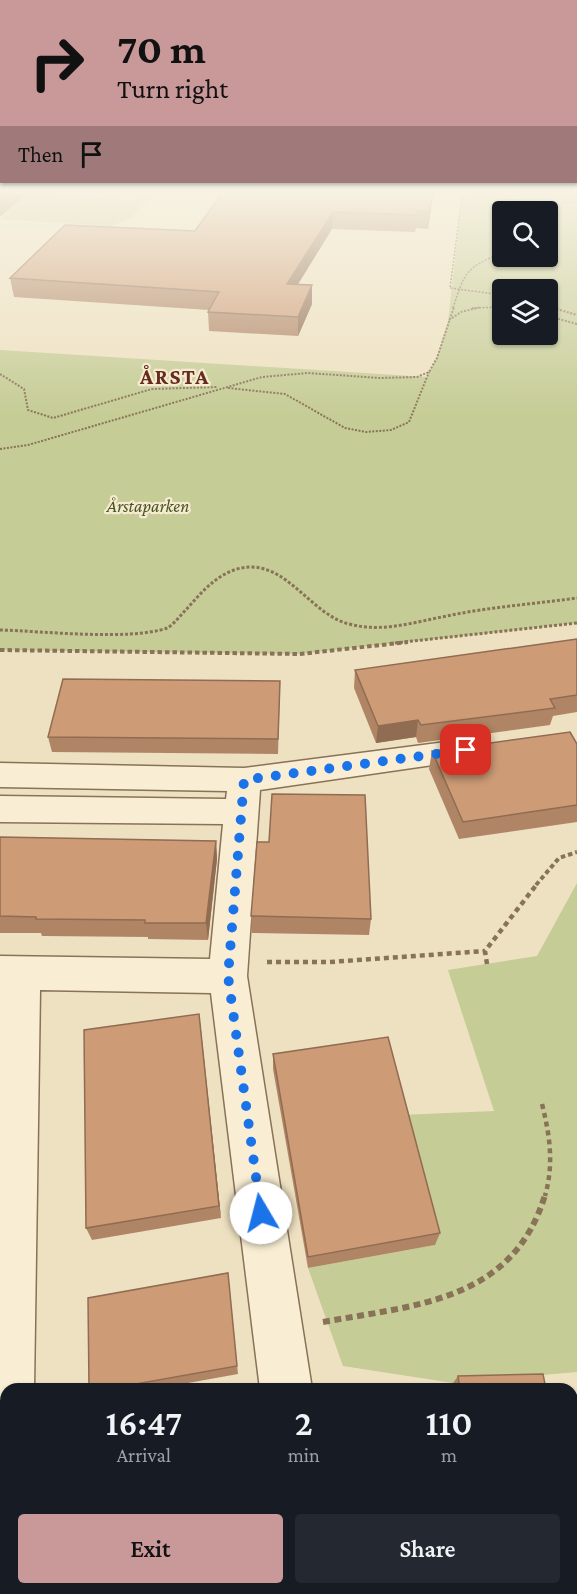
<!DOCTYPE html>
<meta charset="utf-8">
<style>
body{margin:0;font-family:"Crimson Pro",serif;background:#242831;color:#f1f3f6;height:100vh;display:flex;flex-direction:column;font-size:22px;white-space:nowrap}
*{box-sizing:border-box;margin:0}
p{font-size:20px;color:#9ea1a6}
.icon{flex:none;width:33px;height:33px;fill:none;stroke:currentColor;stroke-width:2;stroke-linecap:round;stroke-linejoin:round}
.map{position:relative;flex:1;overflow:hidden}
.drawer{position:absolute;left:0px;top:1383px;width:578px;height:212px;display:flex;flex-direction:column;background:#171b24;border-radius:18px 18px 0 0;box-shadow:0 2px 4px #0004}
.drawer>*{flex:none}
.top-card{position:absolute;left:0px;top:0px;width:578px;height:183px;box-shadow:0 2px 4px #0004;background:#c99899;color:#111;overflow:hidden}
.controls{position:absolute;left:492px;top:201px;display:grid;gap:12px}
.controls a{display:grid;place-items:center;width:66px;height:66px;border-radius:6px;background:#171b24;box-shadow:0 2px 4px #0004;font-size:30px}
.pin{position:absolute;display:grid;place-items:center;width:51px;height:51px;color:#fff;margin:-26px;border-radius:12px;box-shadow:0 3px 9px #0006}
.me{position:absolute;width:66px;margin:-33px;rotate:352deg;stroke-linejoin:round;filter:drop-shadow(0 0 4px #0008)}
.turn{display:flex;align-items:center;gap:21px;height:126px;padding:0 18px;font-size:27px}
.turn .icon{width:78px;height:78px;stroke-width:2.5}
.turn b{display:block;font-size:42px;line-height:51px}
.then{display:flex;align-items:center;height:57px;padding:0 18px;background:#0003;gap:12px;font-size:22px}
.eta{display:flex;justify-content:space-evenly;align-items:center;height:102px;text-align:center}
.eta b{font-size:36px;font-weight:600;line-height:42px}
.button{display:flex;gap:12px;margin-top:auto;padding:12px 18px}
.button a{flex:1;height:69px;border-radius:6px;background:#c99899;color:#111;font-size:24px;font-weight:600;line-height:69px;text-align:center}
.button a+a{background:#242831;color:#f1f3f6}
.map>svg:first-child{display:block}
.green{fill:#c5cc95;fill-rule:evenodd}
.lines{fill:none;stroke-linecap:round;stroke-linejoin:round}
.minor-casing{stroke:#887258;stroke-width:3}
.path-far5{stroke:#887258;stroke-width:1.5;stroke-dasharray:2 1.5;stroke-linecap:butt}
.path-far4{stroke:#887258;stroke-width:2;stroke-dasharray:2 1.5;stroke-linecap:butt}
.path-far3{stroke:#887258;stroke-width:3;stroke-dasharray:3 2;stroke-linecap:butt}
.path-far2{stroke:#887258;stroke-width:4;stroke-dasharray:4.5 3;stroke-linecap:butt}
.path-far1{stroke:#887258;stroke-width:4.5;stroke-dasharray:5 4;stroke-linecap:butt}
.path{stroke:#887258;stroke-width:6;stroke-dasharray:7 4.5;stroke-linecap:butt}
.minor{fill:#f9eed4;fill-rule:evenodd}
.wall{fill:#b08565}
.shaded-wall{fill:#906c53}
.building{fill:#cd9b76;stroke:#906c53;stroke-width:1.5}
.route{stroke:#1a73e8;stroke-width:10;stroke-dasharray:0 18}
.labels{text-anchor:middle;stroke-width:4.5;stroke-linejoin:round;paint-order:stroke}
.far-park-label{font-size:18px;font-style:italic;fill:#475423;stroke:#f6ebd0}
.far-district-label{font-size:22px;font-weight:bold;letter-spacing:1.5px;fill:#642c1c;stroke:#f6ebd0}
</style>
<div class="map">
<svg width="577" height="1594" viewBox="0 0 577 1594">
<rect width="100%" height="100%" fill="#eee1c1"/>
<g class="green">
<polygon points="143,193 155,193 131,218 111,226 0,219 27,194 136,200"/>
<path d="M 458,193 L 577,193 L 577,623 L 299,654 L 0,650 L 0,350 L 427,377 L 437,357 L 448,321 L 462,197 ZM 502,212 L 548,212 L 548,256 L 502,256 ZM 502,290 L 548,290 L 548,334 L 502,334 Z"/>
<polygon points="577,883 577,1372 453,1383 343,1366 308,1268 435,1245 401,1115 494,1111 448,970 537,956"/>
</g>
<g class="lines">
<g class="minor-casing">
<g id="minor">
<polygon points="477,738 488,741 493,749 488,757 260,790 247,976 312,1389 260,1389 211,993 40,990 34,1389 6,1389 6,1414 0,1412 0,956 210,959 223,824 0,822 0,796 226,799 227,791 0,787 0,763 244,768"/>
<polygon points="6,1423 6,1588 32,1588 32,1594 0,1594 0,1425"/>
<polygon points="285,1588 344,1588 345,1594 285,1594"/>
</g>
</g>
<g class="path-far5">
<polyline points="458,193 462,197 450,288 502,295"/>
<polyline points="525,193 528,212"/>
<polyline points="462,197 577,203"/>
<polyline points="548,306 555,308"/>
<path d="M 453,308 C 465,272 465,268 502,253"/>
<polyline points="472,308 502,307"/>
</g>
<g class="path-far4">
<polyline points="496,307 502,307"/>
<polyline points="550,307 577,315"/>
<polyline points="548,316 577,324"/>
<polyline points="449,320 461,312 481,307"/>
<polyline points="0,374 24,389 28,410 53,418 152,389 217,387"/>
<polyline points="228,388 285,394 345,428 366,432 391,430 409,422 429,372"/>
<polyline points="0,449 28,445 262,377 308,373 380,378 417,377 429,372 437,358 454,307"/>
</g>
<g class="path-far3">
<path d="M 0,630 C 42,631 131,641 167,628 C 173,625 178,618 183,613 C 202,592 221,567 252,567 C 290,568 313,615 349,624 C 383,633 414,622 447,616 C 489,607 534,604 577,598"/>
<polyline points="395,643 577,623"/>
</g>
<g class="path-far2">
<polyline points="0,650 300,654 408,642"/>
<polyline points="536,885 559,858 577,852"/>
</g>
<g class="path-far1">
<polyline points="267,962 330,962 485,951"/>
<polyline points="487,964 485,951 537,884"/>
<path d="M 542,1104 C 550,1136 554,1164 545,1196"/>
</g>
<path class="path" d="M 323,1322 C 417,1305 513,1301 545,1195"/>
<use href="#minor" class="minor"/>
</g>
<g class="wall">
<polygon points="0,193 56,193 53,196 27,194 1,216 0,216"/>
<polygon points="433,193 428,229 416,228 415,232 332,229 298,284 312,304 298,336 209,331 208,312 209,310 14,297 10,278 195,231"/>
<polygon points="577,639 577,712 553,716 550,725 418,743 416,737 376,743 354,688 355,670"/>
<polygon points="280,681 278,754 52,752 48,737"/>
<polygon points="577,744 577,822 459,839 429,769 432,751"/>
<polygon points="0,837 216,841 217,859 208,940 148,939 148,937 42,936 41,933 0,933"/>
<polygon points="251,916 371,919 369,935 252,933"/>
<polygon points="199,1014 221,1218 92,1240 86,1228"/>
<polygon points="273,1054 440,1233 435,1245 308,1268 273,1069"/>
<polygon points="229,1284 238,1374 155,1389 89,1389"/>
<polygon points="458,1376 546,1389 453,1389 453,1383"/>
<polygon points="98,1588 140,1588 113,1594 98,1594"/>
</g>
<g class="shaded-wall">
<polygon points="8,193 27,193 27,194 1,216 0,211 0,199"/>
<polygon points="433,193 428,229 429,212"/>
<polygon points="333,212 332,229 287,302 287,284"/>
<polygon points="312,285 312,304 298,336 298,317"/>
<polygon points="418,720 416,737 376,743 378,726"/>
<polygon points="216,841 217,859 208,940 206,923"/>
<polygon points="199,1014 201,1030 221,1218 219,1206"/>
</g>
<g class="building">
<polygon points="0,193 8,193 0,199"/>
<polygon points="222,193 433,193 429,212 418,211 417,215 333,212 287,284 312,285 298,317 208,312 219,292 10,278 65,225 195,231"/>
<polygon points="577,639 577,695 550,699 555,708 421,725 418,720 378,726 355,670"/>
<polygon points="63,679 280,681 278,739 48,737"/>
<polygon points="570,732 577,744 577,805 463,822 432,751"/>
<polygon points="272,794 365,795 371,919 251,916 257,842 269,842"/>
<polygon points="0,837 216,841 206,923 145,923 145,920 36,919 36,917 0,916"/>
<polygon points="199,1014 219,1206 86,1228 84,1030"/>
<polygon points="388,1037 440,1233 308,1257 273,1054"/>
<polygon points="228,1273 237,1366 108,1389 89,1389 88,1298"/>
<polygon points="543,1374 546,1389 460,1389 458,1376"/>
<polygon points="572,1538 576,1567 572,1567"/>
<polygon points="98,1588 129,1588 103,1594 98,1594"/>
</g>
<linearGradient id="sky" x2="0" y2="1"><stop stop-color="#8cb9d5"/><stop offset="0.46" stop-color="#f7f2e3"/><stop offset="1" stop-color="#f7f2e3" stop-opacity="0"/></linearGradient>
<rect width="577" height="416" fill="url(#sky)"/>
<g class="lines">
<polyline class="route" points="261,1213 228,976 244,780 466,750"/>
</g>
<g class="labels">
<g class="far-park-label">
<text x="148" y="512">Årstaparken</text>
</g>
<g class="far-district-label">
<text x="175" y="384">ÅRSTA</text>
</g>
</g>
</svg>
<div class="controls">
<a><svg class="icon" aria-label="search" viewBox="0 0 24 24"><circle cx="10" cy="10" r="6"/><path d="M15 15l6 6"/></svg></a>
<a><svg class="icon" aria-label="layers" viewBox="0 0 24 24"><path d="M12 4l9 5-9 5-9-5zM3 14l9 5 9-5"/></svg></a>
</div>
<div class="pin" style="left:466px;top:750px;background:#d93025"><svg class="icon" aria-label="arrive" viewBox="0 0 24 24"><path d="M6 21V4h12l-3 4 3 4H6"/></svg></div>
<svg class="me" style="left:261px;top:1213px" viewBox="-20 -20 40 40"><circle r="19" fill="#fff"/><path d="M0-13L10 11 0 6-10 11z" fill="#1a73e8"/></svg>
<div class="top-card">
<div class="turn"><svg class="icon" aria-label="right" viewBox="0 0 24 24"><path d="M7 20v-9h11M14 6l5 5-5 5"/></svg><div><b>70 m</b>Turn right</div></div>
<div class="then">Then<svg class="icon" aria-label="arrive" viewBox="0 0 24 24"><path d="M6 21V4h12l-3 4 3 4H6"/></svg></div>
</div>
<section class="drawer">
<div class="eta">
<div><b>16:47</b><p>Arrival</p></div>
<div><b>2</b><p>min</p></div>
<div><b>110</b><p>m</p></div>
</div>
<div class="button"><a>Exit</a><a>Share</a></div>
</section>
</div>
